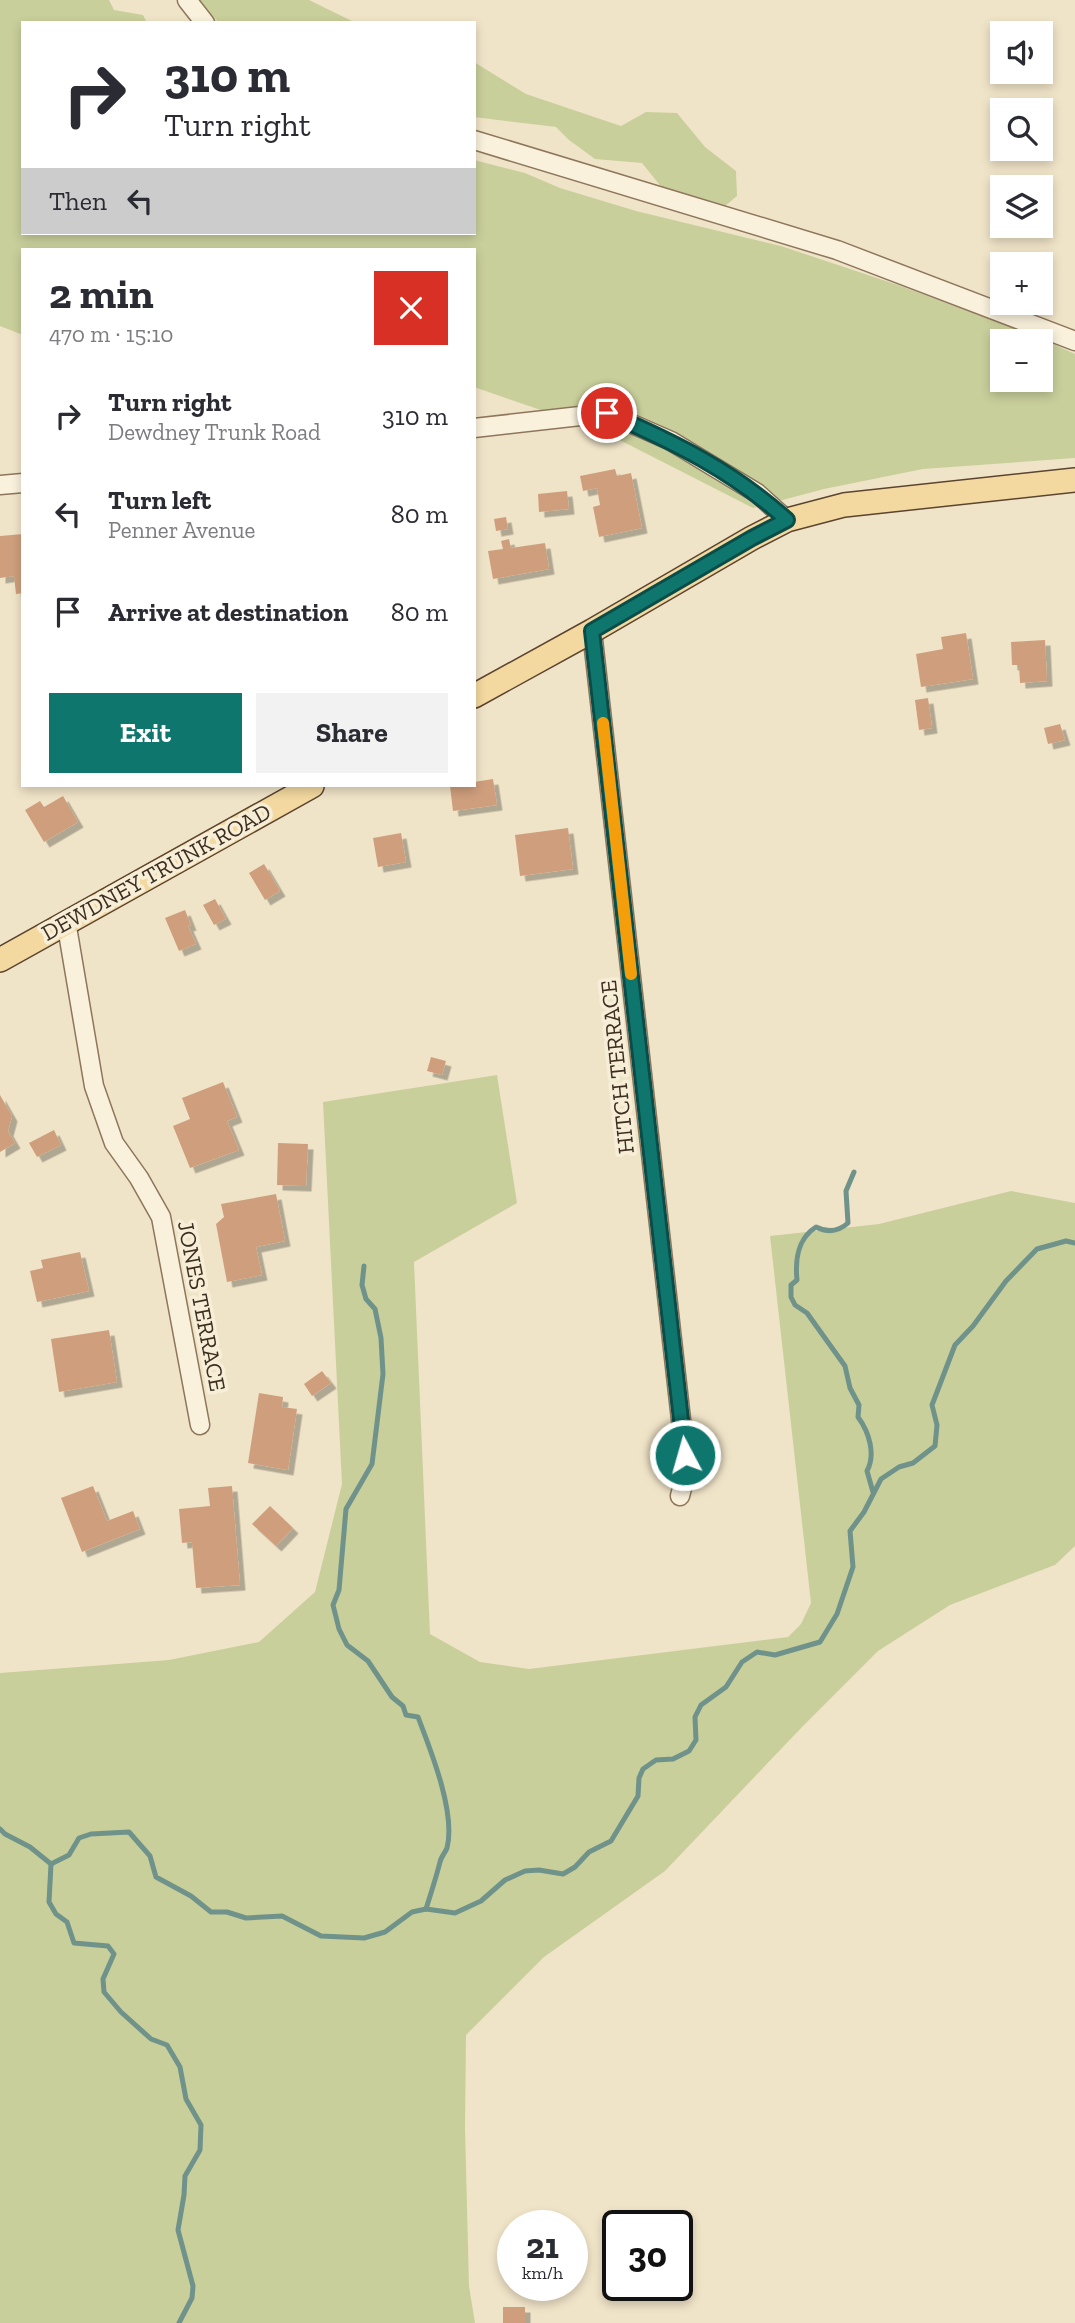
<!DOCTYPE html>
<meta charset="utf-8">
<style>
body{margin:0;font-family:"Zilla Slab",serif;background:#f2f2f3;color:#2b2b33;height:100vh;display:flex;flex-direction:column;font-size:26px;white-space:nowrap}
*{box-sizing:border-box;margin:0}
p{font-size:23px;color:#7c7c81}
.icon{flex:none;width:38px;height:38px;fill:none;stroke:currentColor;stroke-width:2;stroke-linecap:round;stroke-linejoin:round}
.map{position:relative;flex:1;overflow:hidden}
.details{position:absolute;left:21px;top:248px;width:455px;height:539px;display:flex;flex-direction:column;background:#fff;border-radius:0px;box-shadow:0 4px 10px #0003}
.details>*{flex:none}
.guide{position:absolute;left:21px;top:21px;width:455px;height:214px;border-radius:0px;box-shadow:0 4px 10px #0003;background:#fff;color:#2b2b33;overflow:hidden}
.fabs{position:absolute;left:990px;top:21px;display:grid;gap:14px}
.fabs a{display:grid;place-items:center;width:63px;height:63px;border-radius:0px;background:#fff;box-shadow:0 4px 10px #0003;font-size:35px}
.speed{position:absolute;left:497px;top:2210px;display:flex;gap:14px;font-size:35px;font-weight:700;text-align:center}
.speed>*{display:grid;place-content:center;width:91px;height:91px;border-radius:50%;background:#fff;box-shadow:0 4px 10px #0003;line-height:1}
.speed small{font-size:18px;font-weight:400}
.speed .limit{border:4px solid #111;border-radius:10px;background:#fff;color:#111}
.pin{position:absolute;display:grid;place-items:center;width:60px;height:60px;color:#fff;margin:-30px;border:4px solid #fff;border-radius:50%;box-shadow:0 2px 7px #0007}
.me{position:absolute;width:77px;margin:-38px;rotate:354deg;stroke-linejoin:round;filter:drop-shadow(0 0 5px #0008)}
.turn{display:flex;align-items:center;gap:24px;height:147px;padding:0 28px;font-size:32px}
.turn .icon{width:91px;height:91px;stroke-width:2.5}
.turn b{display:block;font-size:49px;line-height:60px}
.then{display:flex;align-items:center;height:66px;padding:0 28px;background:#0003;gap:14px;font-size:26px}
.round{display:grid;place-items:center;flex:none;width:74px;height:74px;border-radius:0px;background:#f2f2f3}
.overview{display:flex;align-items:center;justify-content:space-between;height:119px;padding:0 28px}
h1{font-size:42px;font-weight:700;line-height:52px}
.primary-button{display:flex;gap:14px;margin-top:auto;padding:14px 28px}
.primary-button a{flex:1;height:80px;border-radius:0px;background:#0f766e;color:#fff;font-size:28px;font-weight:700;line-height:80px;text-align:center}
.primary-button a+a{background:#f2f2f3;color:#2b2b33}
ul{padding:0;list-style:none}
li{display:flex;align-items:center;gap:21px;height:98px;padding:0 28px}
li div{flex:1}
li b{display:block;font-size:26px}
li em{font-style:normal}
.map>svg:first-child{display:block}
.green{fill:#c9cf9b;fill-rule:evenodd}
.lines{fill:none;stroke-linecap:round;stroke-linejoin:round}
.stream{stroke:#6f938a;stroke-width:5}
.building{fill:#cf9f7d;filter:url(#shadow)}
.minor-casing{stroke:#8d765c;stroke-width:21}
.major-casing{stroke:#5b4430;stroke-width:26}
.minor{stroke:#faf1dc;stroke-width:18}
.major{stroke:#f3d9a0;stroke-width:23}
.route-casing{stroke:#0a4d48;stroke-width:18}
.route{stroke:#0f766e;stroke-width:12}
.slow{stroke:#f59e0b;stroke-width:12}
.labels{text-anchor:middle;stroke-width:7;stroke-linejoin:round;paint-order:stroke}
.street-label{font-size:23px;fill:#3d2e20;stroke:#f7eed8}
</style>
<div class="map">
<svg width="1075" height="2323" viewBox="0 0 1075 2323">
<defs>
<filter id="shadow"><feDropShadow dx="5.5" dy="5.5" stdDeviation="0" flood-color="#0004"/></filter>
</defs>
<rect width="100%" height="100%" fill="#f0e4c8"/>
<g class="green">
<path d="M 0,0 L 109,0 L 114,10 L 143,15 L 147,23 L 23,23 L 23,233 L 474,233 L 474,160 L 525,173 L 560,188 L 636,211 L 781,246 L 898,285 L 1042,339 L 1075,354 L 1075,458 L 923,469 L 824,489 L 753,508 L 604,432 L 474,387 L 474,250 L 23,250 L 23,335 L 0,326 ZM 1003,341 L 1041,341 L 1041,380 L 1003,380 Z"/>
<polygon points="199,0 309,0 356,23 219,23"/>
<polygon points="474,62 526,94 621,126 646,112 677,113 705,147 736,171 737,196 725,206 663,189 642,163 595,159 569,140 556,127 474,117"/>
<polygon points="497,1075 517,1203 414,1262 430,1634 480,1662 529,1669 788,1637 801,1624 811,1603 770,1236 879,1224 1011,1191 1075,1203 1075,1546 1055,1565 950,1605 878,1651 802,1727 665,1871 544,1957 466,2035 465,2127 469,2286 475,2323 0,2323 0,1673 169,1660 259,1642 315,1592 342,1484 323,1102"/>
</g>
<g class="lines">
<g class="stream">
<path d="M 854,1172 L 846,1191 L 848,1223 C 838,1232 828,1233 816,1227 C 797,1239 795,1260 797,1280 L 791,1285 L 791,1297 L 795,1305 L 807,1313 L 845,1366 L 850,1388 L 859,1405 L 858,1417 C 869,1432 876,1454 867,1471 L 873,1492"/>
<path d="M 364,1266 L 362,1285 L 366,1299 L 375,1309 L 381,1338 L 383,1374 L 372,1464 L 346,1509 L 339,1590 L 333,1605 L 339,1629 L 347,1645 L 368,1661 L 392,1697 L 403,1706 L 406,1715 L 418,1717 C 431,1751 456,1813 447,1848 C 445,1853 441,1857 440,1862 C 436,1878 431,1893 426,1909"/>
<polyline points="0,1829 5,1834 30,1847 51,1864 49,1902 56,1914 67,1922 74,1943 108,1946 114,1954 103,1979 104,1992 121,2012 151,2039 167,2045 180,2067 186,2099 201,2125 200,2150 185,2176 184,2195 178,2230 193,2286 192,2298 179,2323"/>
<polyline points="51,1864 69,1855 79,1838 91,1834 129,1832 150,1856 156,1877 191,1896 211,1912 227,1912 246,1918 282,1916 321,1936 364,1938 385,1932 412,1912 426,1909 455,1913 481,1901 505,1880 525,1871 539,1870 563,1874 575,1867 589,1852 611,1841 638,1796 639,1778 643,1769 656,1760 673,1759 689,1751 696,1740 695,1717 701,1705 726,1687 742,1662 757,1652 775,1655 820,1642 837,1614 853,1567 850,1531 864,1512 881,1479 899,1467 913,1463 935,1446 937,1425 932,1405 955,1345 973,1326 1006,1281 1037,1249 1066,1241 1075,1243"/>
</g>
</g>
<g class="building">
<polygon points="615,469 617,476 631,473 642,528 599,537 593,507 600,505 597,488 583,491 580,476"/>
<polygon points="567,491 569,509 539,512 538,494"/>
<polygon points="506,517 508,529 496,531 494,519"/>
<polygon points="23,534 23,593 16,594 14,576 0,578 0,536"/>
<polygon points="509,539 511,548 545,543 549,569 493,579 488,551 503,549 501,541"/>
<polygon points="966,633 973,679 921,687 916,654 943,649 941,637"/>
<polygon points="1045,640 1047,681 1020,683 1019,665 1012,665 1011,642"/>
<polygon points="928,698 932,728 919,730 915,700"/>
<polygon points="1060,724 1065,740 1048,744 1044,728"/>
<polygon points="493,779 497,805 453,811 450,786 474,786 474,782"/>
<polygon points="63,796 78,822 44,842 25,810 40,801 44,807"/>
<polygon points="568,828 573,869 520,876 515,835"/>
<polygon points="401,833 406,862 378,867 373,838"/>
<polygon points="264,864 280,891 265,900 249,873"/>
<polygon points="215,899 226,919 214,925 203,905"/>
<polygon points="185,910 191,925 188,926 196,944 179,951 165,918"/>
<polygon points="431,1057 446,1061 442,1075 427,1071"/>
<polygon points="223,1082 237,1117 227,1121 239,1150 190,1168 173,1126 190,1119 182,1098"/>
<polygon points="0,1095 12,1116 8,1131 15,1143 0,1152"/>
<polygon points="54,1130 61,1145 37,1157 29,1143"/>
<polygon points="278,1143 308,1144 306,1186 277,1185"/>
<polygon points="276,1194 285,1241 256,1247 262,1275 227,1282 216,1224 224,1217 221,1204"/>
<polygon points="80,1252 89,1291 37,1302 30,1271 43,1268 41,1260"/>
<polygon points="109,1330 117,1382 59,1392 51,1339"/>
<polygon points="322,1371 331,1383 312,1396 304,1384"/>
<polygon points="259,1393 283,1397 282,1407 297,1409 288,1470 248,1463"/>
<polygon points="93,1486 107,1521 133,1511 140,1529 82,1552 61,1498"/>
<polygon points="232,1486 240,1585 196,1588 192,1542 182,1543 179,1509 210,1506 208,1488"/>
<polygon points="270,1506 293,1528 276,1546 252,1524"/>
<rect x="503" y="2307" width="22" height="16"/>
</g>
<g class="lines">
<g class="minor-casing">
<g id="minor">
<polyline points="187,0 205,23"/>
<polyline points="474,140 837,250 1075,341"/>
<polyline points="474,428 607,413 671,441 757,493 787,520"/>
<polyline points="0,485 23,483"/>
<polyline points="592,631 685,1455 686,1472 680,1496"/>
<polyline points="66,921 94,1086 114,1143 139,1178 161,1217 200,1425"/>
</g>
</g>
<g class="major-casing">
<g id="major">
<polyline points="474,696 592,631 752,538 787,520 844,505 1075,480"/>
<polyline points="0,960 312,786"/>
</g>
</g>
<use href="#minor" class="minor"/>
<use href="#major" class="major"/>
</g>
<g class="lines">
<g class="route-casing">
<path id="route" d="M 607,413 C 674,442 733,471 787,520 L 752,538 L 592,631 L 685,1455"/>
</g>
<use href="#route" class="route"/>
<polyline class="slow" points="603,723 631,974"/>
</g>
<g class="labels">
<g class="street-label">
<text transform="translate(156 872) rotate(-29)" y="8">DEWDNEY TRUNK ROAD</text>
<text transform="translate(617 1067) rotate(-96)" y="8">HITCH TERRACE</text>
<text transform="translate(202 1306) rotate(79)" y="8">JONES TERRACE</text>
</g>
</g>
</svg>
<div class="fabs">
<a><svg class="icon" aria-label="sound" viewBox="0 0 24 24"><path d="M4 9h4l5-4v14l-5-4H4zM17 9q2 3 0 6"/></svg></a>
<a><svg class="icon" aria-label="search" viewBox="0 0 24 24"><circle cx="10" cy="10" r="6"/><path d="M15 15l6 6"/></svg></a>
<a><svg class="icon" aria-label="layers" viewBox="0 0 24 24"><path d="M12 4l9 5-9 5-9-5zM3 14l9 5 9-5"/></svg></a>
<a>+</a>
<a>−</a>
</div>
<div class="speed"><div>21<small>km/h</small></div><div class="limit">30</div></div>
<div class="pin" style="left:607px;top:413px;background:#d93025"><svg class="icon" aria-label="arrive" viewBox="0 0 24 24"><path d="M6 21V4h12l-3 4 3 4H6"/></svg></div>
<svg class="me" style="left:685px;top:1455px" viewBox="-20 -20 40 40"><circle r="17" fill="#0f766e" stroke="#fff" stroke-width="3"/><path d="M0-11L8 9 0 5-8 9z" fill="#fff"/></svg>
<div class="guide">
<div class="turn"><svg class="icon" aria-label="right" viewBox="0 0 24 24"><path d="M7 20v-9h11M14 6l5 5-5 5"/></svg><div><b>310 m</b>Turn right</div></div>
<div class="then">Then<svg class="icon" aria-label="left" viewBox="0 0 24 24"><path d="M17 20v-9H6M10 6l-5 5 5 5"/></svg></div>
</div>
<section class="details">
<div class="overview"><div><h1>2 min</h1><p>470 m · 15:10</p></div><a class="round" style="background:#d93025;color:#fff"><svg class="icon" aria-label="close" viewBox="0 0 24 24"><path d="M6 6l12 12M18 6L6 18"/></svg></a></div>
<ul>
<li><svg class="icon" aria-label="right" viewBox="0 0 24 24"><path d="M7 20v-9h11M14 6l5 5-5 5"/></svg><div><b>Turn right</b><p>Dewdney Trunk Road</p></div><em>310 m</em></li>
<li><svg class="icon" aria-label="left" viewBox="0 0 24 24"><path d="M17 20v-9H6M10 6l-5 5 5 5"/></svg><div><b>Turn left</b><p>Penner Avenue</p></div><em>80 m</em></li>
<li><svg class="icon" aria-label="arrive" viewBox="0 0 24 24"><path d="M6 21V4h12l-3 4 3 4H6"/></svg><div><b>Arrive at destination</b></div><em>80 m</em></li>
</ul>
<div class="primary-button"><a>Exit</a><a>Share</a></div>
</section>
</div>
